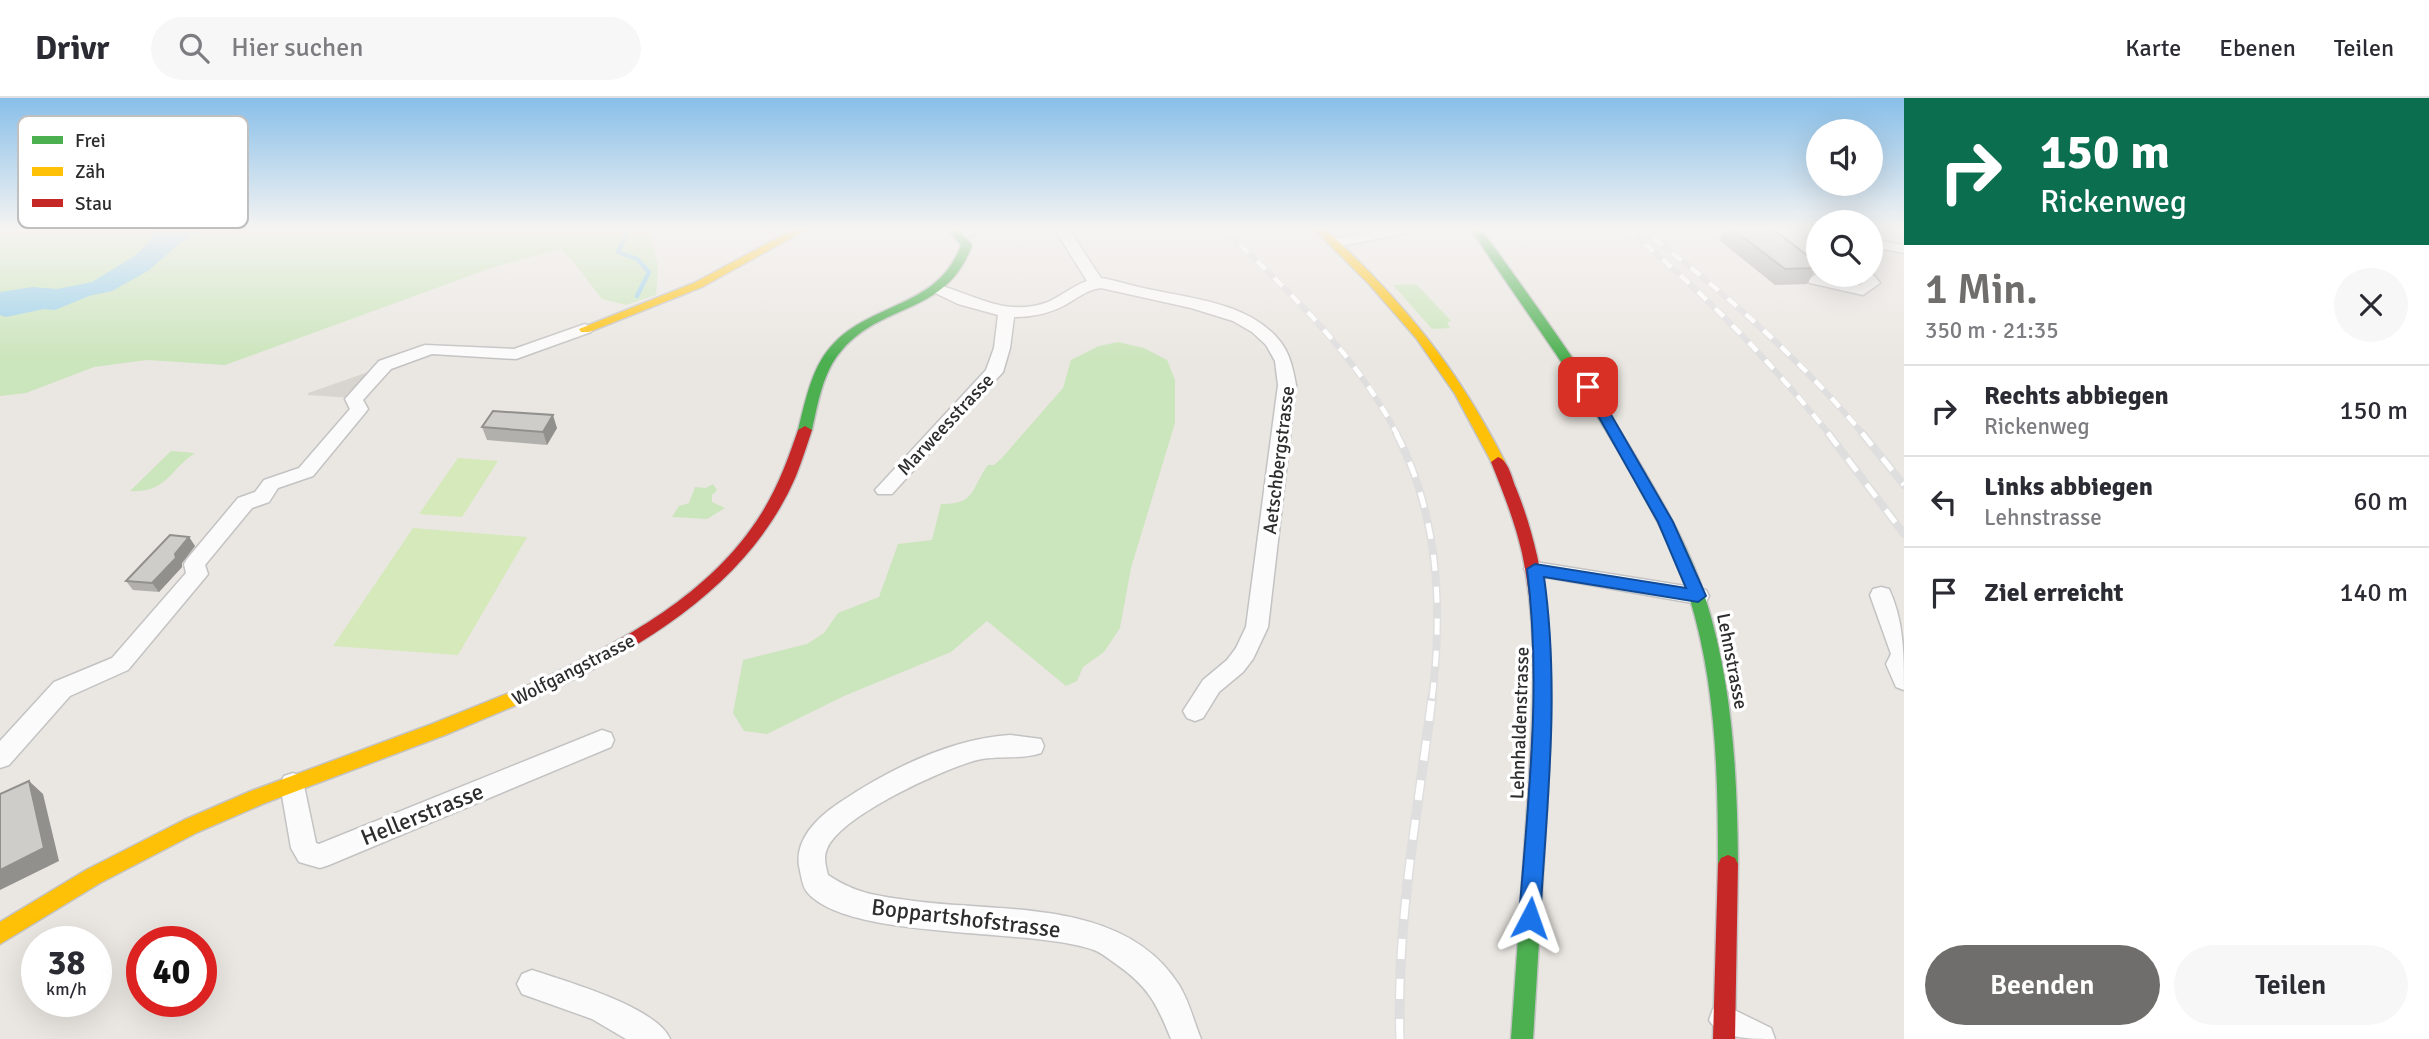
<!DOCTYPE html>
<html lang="de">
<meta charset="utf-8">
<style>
body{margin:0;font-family:Signika,sans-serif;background:#f7f7f7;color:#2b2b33;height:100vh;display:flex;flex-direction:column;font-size:26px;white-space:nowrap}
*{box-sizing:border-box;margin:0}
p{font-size:23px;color:#7c7c81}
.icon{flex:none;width:38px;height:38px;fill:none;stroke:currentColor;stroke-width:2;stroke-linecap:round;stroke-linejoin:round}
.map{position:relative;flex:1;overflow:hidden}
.panel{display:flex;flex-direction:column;background:#fff;width:525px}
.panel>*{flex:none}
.guide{background:#0b6e4f;color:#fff;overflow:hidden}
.fabs{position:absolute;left:1806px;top:21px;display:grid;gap:14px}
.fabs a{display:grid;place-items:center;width:77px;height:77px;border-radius:50%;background:#fff;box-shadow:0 7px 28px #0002;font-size:35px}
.speed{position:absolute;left:21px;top:828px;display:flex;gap:14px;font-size:35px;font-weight:700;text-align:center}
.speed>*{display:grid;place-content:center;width:91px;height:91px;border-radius:50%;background:#fff;box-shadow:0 7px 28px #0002;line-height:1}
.speed small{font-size:18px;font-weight:400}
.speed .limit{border:10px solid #d22;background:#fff;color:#111}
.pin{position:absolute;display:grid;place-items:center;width:60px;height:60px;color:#fff;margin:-30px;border-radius:14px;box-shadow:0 4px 10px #0006}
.me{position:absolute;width:77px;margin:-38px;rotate:4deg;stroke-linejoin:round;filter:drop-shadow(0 0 5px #0008)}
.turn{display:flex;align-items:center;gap:24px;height:147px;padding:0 21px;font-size:32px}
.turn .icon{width:91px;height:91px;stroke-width:2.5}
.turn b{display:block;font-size:49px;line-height:60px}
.round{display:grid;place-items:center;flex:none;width:74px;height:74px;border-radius:37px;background:#f7f7f7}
.headline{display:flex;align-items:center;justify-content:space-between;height:119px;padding:0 21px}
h1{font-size:42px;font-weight:600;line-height:52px;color:#6f6e6c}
.action{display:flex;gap:14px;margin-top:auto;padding:14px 21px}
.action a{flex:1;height:80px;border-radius:42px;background:#6f6e6c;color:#fff;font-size:28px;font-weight:600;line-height:80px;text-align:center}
.action a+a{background:#f7f7f7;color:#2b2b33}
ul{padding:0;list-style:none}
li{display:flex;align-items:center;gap:21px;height:91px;padding:0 21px;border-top:2px solid #e1e1e2}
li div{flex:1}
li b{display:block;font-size:26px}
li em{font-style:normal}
header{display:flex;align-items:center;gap:42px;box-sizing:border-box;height:98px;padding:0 35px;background:#fff;border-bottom:2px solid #e1e1e2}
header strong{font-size:33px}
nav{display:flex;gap:38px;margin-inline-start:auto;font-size:24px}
.search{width:490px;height:63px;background:#f7f7f7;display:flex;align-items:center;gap:18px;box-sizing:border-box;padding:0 24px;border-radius:38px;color:#7c7c81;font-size:26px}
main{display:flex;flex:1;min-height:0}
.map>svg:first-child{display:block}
.green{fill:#cbe5bc}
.pitch{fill:#d5e9ba}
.plaza{fill:#d8d5d1}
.water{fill:#98d0ea}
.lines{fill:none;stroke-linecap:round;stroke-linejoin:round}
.stream{stroke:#98d0ea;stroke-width:4.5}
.street-casing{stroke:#c4c3c3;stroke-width:3}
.fast-casing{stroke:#c4c3c3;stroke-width:3}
.slow-casing{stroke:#c4c3c3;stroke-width:3}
.jam-casing{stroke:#c4c3c3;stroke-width:3}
.street{fill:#fcfbfb;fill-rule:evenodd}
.fast{fill:#4caf50;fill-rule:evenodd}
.slow{fill:#ffc107;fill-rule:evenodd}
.jam{fill:#c62828;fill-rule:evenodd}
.rail-far2-casing{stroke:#dfdedf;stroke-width:6}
.rail-far1-casing{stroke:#dfdedf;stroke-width:8}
.rail-casing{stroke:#dfdedf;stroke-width:10}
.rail-far2{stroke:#fff;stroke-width:4.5;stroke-dasharray:12;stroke-linecap:butt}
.rail-far1{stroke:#fff;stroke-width:5;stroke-dasharray:16;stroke-linecap:butt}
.rail{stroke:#fff;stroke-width:7;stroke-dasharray:20;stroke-linecap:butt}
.wall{fill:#b2b0ad}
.shaded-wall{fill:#91908d}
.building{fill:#cfcdc9;stroke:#91908d;stroke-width:2}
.route{fill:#1a73e8;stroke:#114b97;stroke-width:2}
.labels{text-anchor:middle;stroke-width:7;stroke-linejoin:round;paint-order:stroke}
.street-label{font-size:19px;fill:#2d2d2d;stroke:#fff}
.near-street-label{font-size:23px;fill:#2d2d2d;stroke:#fff}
.key{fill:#fff;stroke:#c0c0c0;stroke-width:2}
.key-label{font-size:19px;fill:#2d2d2d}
</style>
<header>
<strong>Drivr</strong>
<div class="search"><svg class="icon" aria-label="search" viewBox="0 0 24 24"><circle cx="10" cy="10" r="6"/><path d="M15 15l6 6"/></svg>Hier suchen</div>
<nav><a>Karte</a><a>Ebenen</a><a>Teilen</a></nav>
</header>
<main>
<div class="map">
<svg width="1904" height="941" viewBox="0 0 1904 941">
<rect width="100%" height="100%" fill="#eae7e2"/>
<g class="green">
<polygon points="0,130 649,130 658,169 656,197 626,207 602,201 576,167 561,151 494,169 225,267 147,262 94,269 26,295 0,298"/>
<polygon points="1413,186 1418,188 1451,223 1447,224 1450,230 1432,231 1393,187"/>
<path d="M 1118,244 L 1144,250 L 1167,262 L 1175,282 L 1175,325 L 1131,470 L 1120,530 L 1104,554 L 1083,569 L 1077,583 L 1066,588 L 987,523 L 951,554 L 844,598 L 767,636 L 744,633 L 733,615 L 743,562 L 807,546 L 824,535 L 838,515 L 879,499 L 898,446 L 932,442 L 941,406 C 976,407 971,390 988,367 L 994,367 L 1001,361 L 1063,290 L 1071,262 L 1099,248 Z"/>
<path d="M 171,353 L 195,355 C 168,373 167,395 130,393 Z"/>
<polygon points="713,386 717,392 712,397 712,404 725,410 707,421 672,419 679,408 689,405 695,389 706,390"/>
</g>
<g class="pitch">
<polygon points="458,360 498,363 462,419 419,416"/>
<polygon points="413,430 527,439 458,557 333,548"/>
</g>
<polygon class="plaza" points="374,272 352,300 308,297 308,295"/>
<polygon class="water" points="150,130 199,130 197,135 179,146 148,173 112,193 89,198 55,212 44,211 6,219 0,217 0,194 33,189 57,191 92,184 136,157 153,139"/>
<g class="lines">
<polyline class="stream" points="622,130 627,136 618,154 637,161 649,174 637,198"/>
<g class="street-casing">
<g id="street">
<polygon points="968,130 988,130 961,141 954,137"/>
<path d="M 1054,130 L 1068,130 L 1101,180 C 1115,182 1129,187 1143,190 C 1188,200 1248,204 1279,242 C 1290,255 1293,271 1296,287 L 1268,529 L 1253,561 L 1243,574 L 1219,594 L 1203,620 L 1195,623 L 1187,620 L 1183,613 L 1203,582 L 1227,562 L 1236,550 L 1246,529 L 1278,287 L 1275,263 L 1266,247 L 1252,234 L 1233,223 L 1191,210 L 1101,190 C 1088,191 1076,201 1065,207 C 1049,216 1031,219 1014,219 L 1010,250 L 1003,274 L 892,396 L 878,396 L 875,392 L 986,272 L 994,250 L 998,217 L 958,206 L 927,191 L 935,186 C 974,196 1006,220 1048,204 C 1061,198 1073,188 1087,183 Z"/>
<polygon points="1391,130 1419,130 1412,134 1335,149 1328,145 1335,141"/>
<polygon points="1871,141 1904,147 1904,155 1871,149"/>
<polygon points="1871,174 1880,185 1863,197 1810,185 1807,182 1815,177 1860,187 1863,184 1858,177 1871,177"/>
<polygon points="585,226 593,231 591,234 516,261 432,256 391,271 363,302 368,311 365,315 313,378 278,390 269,404 252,410 205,467 208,476 204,481 128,572 70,598 9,667 0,670 0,643 54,584 112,560 186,475 184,466 187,461 238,400 255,394 264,382 299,370 350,311 345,301 379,263 425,247 514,251"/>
<polygon points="1535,464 1698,490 1706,492 1709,498 1706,504 1698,506 1528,476 1524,471 1528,466"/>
<path d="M 1881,489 L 1889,491 C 1904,523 1904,557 1904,592 L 1896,589 L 1886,566 L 1891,556 L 1870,497 L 1873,491 Z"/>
<polygon points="602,632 611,635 614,642 611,649 329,767 320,770 299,764 291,750 280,686 284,678 293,675 302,678 316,745 319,746"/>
<path d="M 1010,637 L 1041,641 L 1044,648 L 1041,655 C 1021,662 998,657 977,662 C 943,671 840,718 827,751 C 823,759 826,769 828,777 C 858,797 880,798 914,803 C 1002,815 1124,800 1179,887 C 1189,903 1194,924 1201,941 L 1171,941 C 1157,906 1148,888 1116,866 C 1109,861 1102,855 1094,852 C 1029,829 848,843 807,794 C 802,788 801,776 799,768 C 795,741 818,719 839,705 C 888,672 950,641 1010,637 Z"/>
<path d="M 532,872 C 565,883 657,909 670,941 L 626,941 L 592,921 L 522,896 L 517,886 L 522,876 Z"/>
<path d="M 1724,907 L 1771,930 L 1775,941 C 1751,941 1720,941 1709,922 L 1713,911 Z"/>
</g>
</g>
<g class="fast-casing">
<g id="fast">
<path d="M 947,130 L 958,130 L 972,147 C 947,217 883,204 842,252 C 823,273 818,305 812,332 L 805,336 L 800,335 L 798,332 C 806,301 812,266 836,243 C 878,203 939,208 961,147 Z"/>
<path d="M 1470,130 L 1480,130 C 1537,208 1594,287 1643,371 C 1667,412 1691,454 1705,499 C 1733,586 1737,676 1738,766 L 1735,772 L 1728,775 L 1721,772 L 1718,766 C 1718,676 1716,585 1689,498 C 1678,462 1661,429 1643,397 C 1593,302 1528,219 1470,130 Z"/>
<polygon points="1537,704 1544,706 1547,712 1533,941 1511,941 1527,712 1530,706"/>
</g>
</g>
<g class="slow-casing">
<g id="slow">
<polygon points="796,130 809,130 702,189 589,234 581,234 579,231 694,185"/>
<path d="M 1313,130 L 1324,130 C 1402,202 1457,269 1505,364 L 1503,367 L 1493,367 L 1455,296 L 1416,240 L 1369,186 Z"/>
<polygon points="546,580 552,582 555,587 552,592 445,637 265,705 198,734 100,785 0,846 0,824 86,772 184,722 251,693 432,626"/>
</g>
</g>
<g class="jam-casing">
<g id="jam">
<path d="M 805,328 L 812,332 C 807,347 802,363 796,378 C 751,483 651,544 552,592 L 546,594 L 540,592 L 537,587 L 540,582 C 623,543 711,496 761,416 C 778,389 788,361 798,332 Z"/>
<path d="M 1498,359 C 1509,363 1512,381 1516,390 C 1558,494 1553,602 1547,712 L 1544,718 L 1537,720 L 1530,718 L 1527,712 C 1533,626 1540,540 1522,455 C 1515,424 1503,394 1491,364 Z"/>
<polygon points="1728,757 1735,760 1738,766 1735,941 1713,941 1718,766 1721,760"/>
</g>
</g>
<use href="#street" class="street"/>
<use href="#fast" class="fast"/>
<use href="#slow" class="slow"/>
<use href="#jam" class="jam"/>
<g class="rail-far2-casing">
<g id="rail-far2">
<path d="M 1222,130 C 1289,193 1354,254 1397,336"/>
<path d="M 1626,130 C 1701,192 1768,260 1829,336"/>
<path d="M 1653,140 C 1730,199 1801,262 1863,336"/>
</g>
</g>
<g class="rail-far1-casing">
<g id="rail-far1">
<path d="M 1396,335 C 1439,417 1443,510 1432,601"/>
<polyline points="1828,335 1904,436"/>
<polyline points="1862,335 1904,387"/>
</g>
</g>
<g class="rail-casing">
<path id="rail" d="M 1400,941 C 1396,824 1418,715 1432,599"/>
</g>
<use href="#rail-far2" class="rail-far2"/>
<use href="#rail-far1" class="rail-far1"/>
<use href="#rail" class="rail"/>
</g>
<g class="wall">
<polygon points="1726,130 1771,130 1817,170 1807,186 1775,187 1719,142"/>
<polygon points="482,329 557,330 547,347 487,342"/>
<polygon points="189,439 195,448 182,465 182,469 159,494 133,492 126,483"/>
</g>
<g class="shaded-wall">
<polygon points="553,317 557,330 547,347 543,334"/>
<polygon points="189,439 195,448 182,465 182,469 159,494 152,485"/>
<polygon points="29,683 43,696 59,763 0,792 0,772"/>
</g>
<g class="building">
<polygon points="1731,130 1771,130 1816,164 1817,170 1785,171"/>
<polygon points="493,313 553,317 543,334 482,329"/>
<polygon points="170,437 189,439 175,456 176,460 152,485 126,483"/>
<polygon points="29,683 44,750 0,772 0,696"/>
</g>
<linearGradient id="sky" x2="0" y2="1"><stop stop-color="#88bfe9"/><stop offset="0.5" stop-color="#f6f4f2"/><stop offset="1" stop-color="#f6f4f2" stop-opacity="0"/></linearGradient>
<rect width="1904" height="262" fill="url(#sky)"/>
<path class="route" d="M 1588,285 L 1595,289 L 1673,424 L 1706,498 L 1698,504 L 1544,479 C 1560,592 1547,706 1540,820 L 1537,827 L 1530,830 L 1522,827 L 1519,820 C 1528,703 1542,589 1527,471 L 1535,466 L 1686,490 L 1658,424 L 1582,289 Z"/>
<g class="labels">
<g class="street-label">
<text transform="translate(945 326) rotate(-47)" y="7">Marweesstrasse</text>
<text transform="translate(1278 362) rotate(-83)" y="7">Aetschbergstrasse</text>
<text transform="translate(1733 563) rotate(79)" y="7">Lehnstrasse</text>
<text transform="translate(573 571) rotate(-27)" y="7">Wolfgangstrasse</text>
<text transform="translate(1519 625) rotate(-88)" y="7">Lehnhaldenstrasse</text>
</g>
<g class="near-street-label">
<text transform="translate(422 716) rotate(-22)" y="8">Hellerstrasse</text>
<text transform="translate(966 820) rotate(7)" y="8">Boppartshofstrasse</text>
</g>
</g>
<rect x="18" y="18" width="230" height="112" rx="10" class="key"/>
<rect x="32" y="38" width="31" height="8" fill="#4caf50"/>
<rect x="32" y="69" width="31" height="9" fill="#ffc107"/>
<rect x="32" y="101" width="31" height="8" fill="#c62828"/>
<g class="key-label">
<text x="75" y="49">Frei</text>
<text x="75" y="80">Zäh</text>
<text x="75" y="112">Stau</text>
</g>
</svg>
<div class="fabs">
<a><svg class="icon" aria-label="sound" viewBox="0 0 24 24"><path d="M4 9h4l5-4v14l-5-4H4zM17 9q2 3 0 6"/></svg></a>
<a><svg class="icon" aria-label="search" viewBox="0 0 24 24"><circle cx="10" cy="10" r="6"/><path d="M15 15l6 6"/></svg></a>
</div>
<div class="speed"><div>38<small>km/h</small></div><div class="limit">40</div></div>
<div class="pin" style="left:1588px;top:289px;background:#d93025"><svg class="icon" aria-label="arrive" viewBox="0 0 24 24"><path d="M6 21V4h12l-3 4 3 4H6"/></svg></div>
<svg class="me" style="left:1530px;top:820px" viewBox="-20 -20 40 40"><path d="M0-17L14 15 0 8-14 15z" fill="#1a73e8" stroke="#fff" stroke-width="4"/></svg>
</div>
<section class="panel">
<div class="guide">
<div class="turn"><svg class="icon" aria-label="right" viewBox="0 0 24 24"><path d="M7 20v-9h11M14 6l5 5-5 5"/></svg><div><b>150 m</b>Rickenweg</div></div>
</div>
<div class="headline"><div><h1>1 Min.</h1><p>350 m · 21:35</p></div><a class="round"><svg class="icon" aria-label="close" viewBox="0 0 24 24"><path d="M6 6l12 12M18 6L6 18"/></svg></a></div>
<ul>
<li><svg class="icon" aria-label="right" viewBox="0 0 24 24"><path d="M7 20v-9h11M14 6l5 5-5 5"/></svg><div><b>Rechts abbiegen</b><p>Rickenweg</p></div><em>150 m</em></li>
<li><svg class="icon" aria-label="left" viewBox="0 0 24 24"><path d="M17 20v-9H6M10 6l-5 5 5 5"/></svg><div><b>Links abbiegen</b><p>Lehnstrasse</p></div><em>60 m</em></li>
<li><svg class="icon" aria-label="arrive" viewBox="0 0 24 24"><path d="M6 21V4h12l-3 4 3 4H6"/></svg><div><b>Ziel erreicht</b></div><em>140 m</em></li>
</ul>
<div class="action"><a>Beenden</a><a>Teilen</a></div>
</section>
</main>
